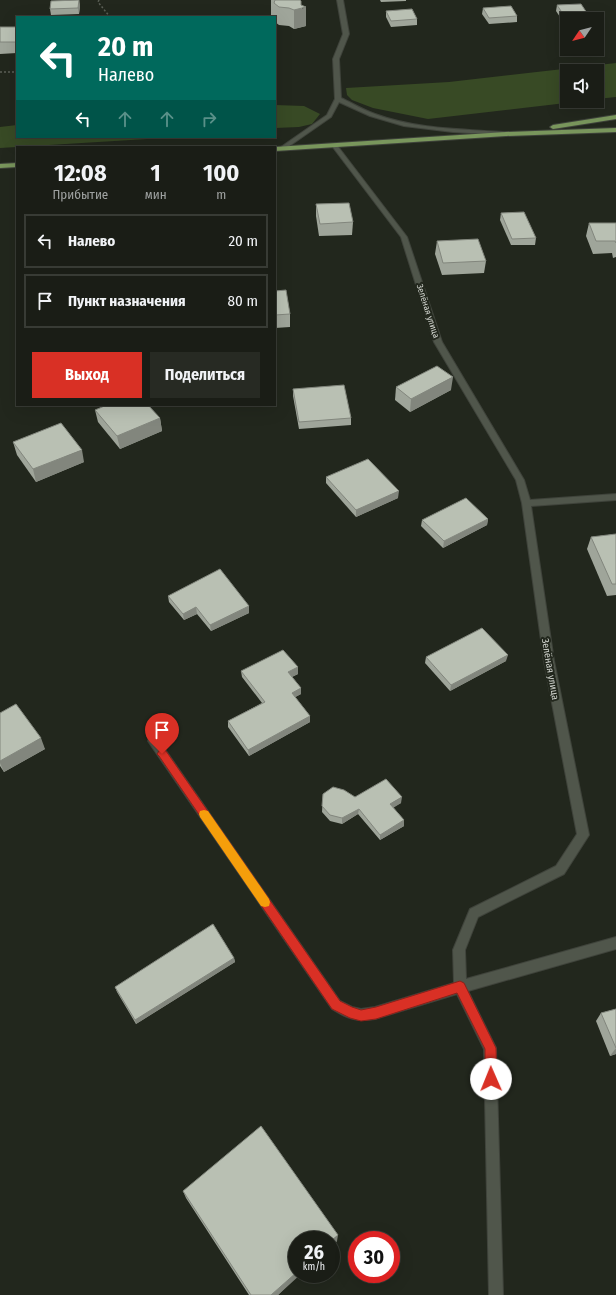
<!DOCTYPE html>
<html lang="ru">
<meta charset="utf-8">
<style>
body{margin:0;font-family:"Fira Sans Condensed",sans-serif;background:#272a23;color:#f1f3f6;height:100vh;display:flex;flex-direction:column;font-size:15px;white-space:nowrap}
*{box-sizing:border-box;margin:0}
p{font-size:13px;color:#9fa2a1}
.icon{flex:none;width:22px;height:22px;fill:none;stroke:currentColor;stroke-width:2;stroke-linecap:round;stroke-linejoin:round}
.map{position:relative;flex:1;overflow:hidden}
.details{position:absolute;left:16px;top:146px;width:260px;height:260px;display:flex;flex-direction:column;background:#1a1d16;border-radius:0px;box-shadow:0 4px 16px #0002,0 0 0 1px #383b35}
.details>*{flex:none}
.hud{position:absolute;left:16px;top:16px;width:260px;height:122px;border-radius:0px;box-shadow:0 4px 16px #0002,0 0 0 1px #383b35;background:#00695c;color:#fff;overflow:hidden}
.needle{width:26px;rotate:235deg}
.fabs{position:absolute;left:560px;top:12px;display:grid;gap:8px}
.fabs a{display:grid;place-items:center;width:44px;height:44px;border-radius:0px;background:#1a1d16;box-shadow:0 4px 16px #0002,0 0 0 1px #383b35;font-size:20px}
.speed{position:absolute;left:288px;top:1231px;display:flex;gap:8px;font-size:20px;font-weight:700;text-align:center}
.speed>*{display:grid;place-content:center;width:52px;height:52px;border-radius:50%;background:#1a1d16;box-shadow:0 4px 16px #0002,0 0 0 1px #383b35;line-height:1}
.speed small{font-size:10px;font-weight:400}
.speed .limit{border:6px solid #d22;background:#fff;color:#111}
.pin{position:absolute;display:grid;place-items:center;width:34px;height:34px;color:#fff;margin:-41px -17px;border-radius:50% 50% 50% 0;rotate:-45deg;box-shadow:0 0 4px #0007}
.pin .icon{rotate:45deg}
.me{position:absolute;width:44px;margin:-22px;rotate:359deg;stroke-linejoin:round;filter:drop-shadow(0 0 3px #0008)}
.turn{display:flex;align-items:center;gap:14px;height:84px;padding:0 16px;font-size:18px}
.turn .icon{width:52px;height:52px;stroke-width:2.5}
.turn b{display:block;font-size:28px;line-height:34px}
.lanes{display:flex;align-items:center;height:38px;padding:0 16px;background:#0003;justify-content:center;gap:20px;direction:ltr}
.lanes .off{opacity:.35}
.eta{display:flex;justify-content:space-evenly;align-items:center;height:68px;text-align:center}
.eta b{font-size:24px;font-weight:700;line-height:28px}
.primary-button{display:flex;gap:8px;margin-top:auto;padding:8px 16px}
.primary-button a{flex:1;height:46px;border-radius:0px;background:#d93025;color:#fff;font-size:16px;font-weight:700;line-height:46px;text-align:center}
.primary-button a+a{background:#272a23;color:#f1f3f6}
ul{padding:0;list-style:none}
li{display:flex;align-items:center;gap:12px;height:54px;margin:0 8px 6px;padding:0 8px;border:2px solid #383b35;border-radius:0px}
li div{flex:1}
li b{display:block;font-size:15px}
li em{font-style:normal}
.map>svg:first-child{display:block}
.green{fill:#384a25}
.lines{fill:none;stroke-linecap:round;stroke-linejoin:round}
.minor-casing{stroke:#3f433b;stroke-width:2}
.major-casing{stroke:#3f433b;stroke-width:2}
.path{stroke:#5c6057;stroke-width:1.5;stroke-dasharray:2 2;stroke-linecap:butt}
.minor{fill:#50564b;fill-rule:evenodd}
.major{fill:#79965c;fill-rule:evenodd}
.wall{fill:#9fa59a}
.shaded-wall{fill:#82867d}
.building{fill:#b9c0b3;stroke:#82867d}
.route{fill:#d93025;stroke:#8d1f18}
.slow{fill:#f59e0b}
.labels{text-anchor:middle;stroke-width:4;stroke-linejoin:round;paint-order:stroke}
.far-street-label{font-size:9px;fill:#d3d6d0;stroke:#22271d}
.street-label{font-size:10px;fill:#d3d6d0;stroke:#22271d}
</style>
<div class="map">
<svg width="616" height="1295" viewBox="0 0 616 1295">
<rect width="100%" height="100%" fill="#22271d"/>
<g class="green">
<polygon points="616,63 616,97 597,99 597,71 567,71 567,101 583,101 428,119 373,108 352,100 347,95 346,88 449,82"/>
<polygon points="275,105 304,106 320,114 312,124 299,127 275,128"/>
<polygon points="17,125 17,137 180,137 0,148 0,127"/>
</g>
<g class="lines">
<g class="minor-casing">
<g id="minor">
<path d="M 337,0 L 343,0 L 349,34 L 339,59 L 341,98 C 352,103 363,110 375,114 C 415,129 460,129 503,132 L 506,134 L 505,135 L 453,132 L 404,126 L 370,116 L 339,102 L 331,117 L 285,149 L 281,149 L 281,147 L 327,115 L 335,99 L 333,59 L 343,34 Z"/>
<path d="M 332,144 L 336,144 L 407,237 L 442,342 L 524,480 L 530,500 L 616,494 L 616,500 L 531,506 L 554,661 L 589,835 L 564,874 L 478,917 L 465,950 L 466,979 L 616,937 L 616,949 L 468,991 L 496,1048 L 503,1295 L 489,1295 L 484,1049 L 457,994 L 375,1019 C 356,1022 348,1019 332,1009 L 148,741 L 149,738 L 153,736 L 157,738 L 340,1001 L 352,1007 L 361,1009 L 375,1007 L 454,983 L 453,950 L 470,909 L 556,866 L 577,834 L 544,661 L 522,503 L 516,480 L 434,342 L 401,237 L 332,146 Z"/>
</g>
</g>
<g class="major-casing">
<g id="major">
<polygon points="616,115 616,119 553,129 550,127 553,125"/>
<polygon points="616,128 616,132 506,136 275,151 275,147 506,132"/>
<polygon points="17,163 17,167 0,168 0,164"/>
</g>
</g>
<g class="path">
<polyline points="99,0 98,2 110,17"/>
<polyline points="0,72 17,72"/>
</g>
<use href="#minor" class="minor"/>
<use href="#major" class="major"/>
</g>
<g class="wall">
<polygon points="79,0 80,6 79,14 51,15 50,9"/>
<polygon points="271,0 300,0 306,26 294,29 289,26 279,25 275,22 275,17 274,17 271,15"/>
<polygon points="380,0 406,0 406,1 381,2"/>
<polygon points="557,5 587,13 586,18 562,20 556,11"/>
<polygon points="483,8 517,16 517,22 489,24 482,14"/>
<polygon points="386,11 417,19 417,25 391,27 386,17"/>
<polygon points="0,27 17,27 17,53 0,54"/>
<polygon points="316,204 353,222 352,235 319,236 316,216"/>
<polygon points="501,213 536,238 535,245 511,245 500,220"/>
<polygon points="589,223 616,223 616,257 613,258 612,253 593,254 586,236"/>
<polygon points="437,241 486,261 484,273 442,275 435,254"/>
<polygon points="275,291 290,314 290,327 275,328"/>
<polygon points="396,387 451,390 410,412 395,400"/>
<polygon points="293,389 351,418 351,425 299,429 293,396"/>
<polygon points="95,410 160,418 162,431 120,449 98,422"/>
<polygon points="13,442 84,462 36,482 17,455"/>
<polygon points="326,477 398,498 356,517 326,483"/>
<polygon points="488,519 487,525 443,548 421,526 422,520"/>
<polygon points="616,534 616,595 607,596 587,549 591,537"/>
<polygon points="168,596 249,606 249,613 211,631 197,614 184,620 169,602"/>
<polygon points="426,657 506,661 450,691 425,663"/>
<polygon points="298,667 298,674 292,677 301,688 301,694 295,697 310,716 310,722 249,756 228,727 228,721 262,703 242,677 241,671"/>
<polygon points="0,713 45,749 4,772 0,766"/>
<polygon points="323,794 401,803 393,807 404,820 404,826 380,840 358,814 342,824 330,821 322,812"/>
<polygon points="234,958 235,962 136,1024 117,992 115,987"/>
<polygon points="616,1009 616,1054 610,1056 596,1021 601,1013"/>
<polygon points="183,1191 337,1241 331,1247 331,1240 278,1295 249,1295 186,1198"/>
</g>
<g class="shaded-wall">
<polygon points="79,0 80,6 79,14 78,8"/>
<polygon points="301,1 301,9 306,7 306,26 294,29 294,10"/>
<polygon points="453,377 451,390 410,412 411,399"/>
<polygon points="160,418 162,431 120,449 117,436"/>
<polygon points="82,450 84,462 36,482 33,469"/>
<polygon points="399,491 398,498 356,517 356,510"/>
<polygon points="488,519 487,525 443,548 444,541"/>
<polygon points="249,606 249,613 211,631 210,625"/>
<polygon points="196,607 197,614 184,620 183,614"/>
<polygon points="508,655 506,661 450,691 451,685"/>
<polygon points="298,667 298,674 289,678 288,672"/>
<polygon points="301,688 301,694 292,699 292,693"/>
<polygon points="310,716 310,722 249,756 248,750"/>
<polygon points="41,738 45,749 4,772 0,763 0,761"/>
<polygon points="402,797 401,803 390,810 390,804"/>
<polygon points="359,809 358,814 342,824 342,818"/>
<polygon points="404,820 404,826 380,840 380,835"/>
<polygon points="234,958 235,962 136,1024 135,1020"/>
<polygon points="616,1048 616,1054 610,1056"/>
<polygon points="338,1235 337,1241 331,1247 331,1241"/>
<polygon points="297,1272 297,1274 301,1274 278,1295 271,1295"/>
</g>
<g class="building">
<polygon points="79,0 78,8 50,9 51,1"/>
<polygon points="275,0 300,0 301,1 301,5 306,7 294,10 289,8 279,7 274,3"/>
<polygon points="581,4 587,13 563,14 557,5"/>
<polygon points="511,6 517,16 489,18 483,8"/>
<polygon points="412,9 417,19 391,21 386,11"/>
<rect x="0" y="27" width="17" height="15"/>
<polygon points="349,203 353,222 320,224 316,204"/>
<polygon points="524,212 536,238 512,239 501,213"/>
<polygon points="589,223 616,223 616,243 615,241 596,241"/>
<polygon points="478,239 486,261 443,263 437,241"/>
<polygon points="286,290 290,314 275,315 275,291"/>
<polygon points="437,366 453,377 411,399 396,387"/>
<polygon points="344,385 351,418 299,422 293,389"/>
<polygon points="107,405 148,405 160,418 117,436 95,410"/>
<polygon points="61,423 82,450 33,469 13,442"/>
<polygon points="368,459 399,491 356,510 326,477"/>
<polygon points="466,498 488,519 444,541 422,520"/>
<polygon points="616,534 616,584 612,584 591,537"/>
<polygon points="220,569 249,606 210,625 196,607 183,614 168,596"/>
<polygon points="482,628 508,655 451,685 426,657"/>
<polygon points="283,650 298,667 288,672 301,688 292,693 310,716 248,750 228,721 265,702 241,671"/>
<polygon points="16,704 41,738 0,761 0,713"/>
<polygon points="386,779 402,797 390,804 404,820 380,835 359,809 342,818 330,815 322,806 323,794 333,787 344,790 355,797"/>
<polygon points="213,924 234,958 135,1020 115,987"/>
<polygon points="616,1009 616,1048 601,1013"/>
<polygon points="261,1126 338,1235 331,1241 331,1240 297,1240 297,1272 271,1295 251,1295 183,1191"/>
</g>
<polygon class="route" points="162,749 166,751 340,1001 352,1007 361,1010 376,1007 460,981 464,983 496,1048 497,1079 495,1083 491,1085 487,1083 485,1079 485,1049 457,993 376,1019 361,1021 350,1018 332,1009 159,756 157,754 159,751"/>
<polygon class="slow" points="204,810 208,811 269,899 270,902 269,906 265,907 261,906 200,817 199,814 200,811"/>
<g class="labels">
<g class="far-street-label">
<text transform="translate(428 311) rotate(72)" y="3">Зелёная улица</text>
</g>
<g class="street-label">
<text transform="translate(551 669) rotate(80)" y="4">Зелёная улица</text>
</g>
</g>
</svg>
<div class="fabs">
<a><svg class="needle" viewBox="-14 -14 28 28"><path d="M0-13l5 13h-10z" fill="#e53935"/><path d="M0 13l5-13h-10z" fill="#9fa2a1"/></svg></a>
<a><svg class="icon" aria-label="sound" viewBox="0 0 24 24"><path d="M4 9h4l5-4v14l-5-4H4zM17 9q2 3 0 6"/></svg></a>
</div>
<div class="speed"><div>26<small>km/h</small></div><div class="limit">30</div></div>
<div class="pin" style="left:162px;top:754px;background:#d93025"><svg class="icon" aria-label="arrive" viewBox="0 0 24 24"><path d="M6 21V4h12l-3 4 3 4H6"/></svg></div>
<svg class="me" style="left:491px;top:1079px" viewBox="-20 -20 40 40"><circle r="19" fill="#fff"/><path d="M0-13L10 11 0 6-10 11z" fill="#d93025"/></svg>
<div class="hud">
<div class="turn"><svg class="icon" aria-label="left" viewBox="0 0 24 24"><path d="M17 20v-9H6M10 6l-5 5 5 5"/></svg><div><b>20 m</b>Налево</div></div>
<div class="lanes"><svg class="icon" aria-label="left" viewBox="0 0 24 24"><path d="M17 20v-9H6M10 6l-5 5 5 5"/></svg><svg class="icon off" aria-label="ahead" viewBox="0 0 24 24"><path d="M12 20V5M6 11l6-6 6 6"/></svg><svg class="icon off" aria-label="ahead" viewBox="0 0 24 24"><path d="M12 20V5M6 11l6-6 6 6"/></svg><svg class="icon off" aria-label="right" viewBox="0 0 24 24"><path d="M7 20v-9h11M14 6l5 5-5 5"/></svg></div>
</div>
<section class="details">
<div class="eta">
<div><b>12:08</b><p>Прибытие</p></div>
<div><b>1</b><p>мин</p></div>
<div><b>100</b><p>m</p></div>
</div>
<ul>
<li><svg class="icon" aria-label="left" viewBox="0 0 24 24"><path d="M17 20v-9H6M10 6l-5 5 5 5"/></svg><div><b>Налево</b></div><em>20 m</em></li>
<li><svg class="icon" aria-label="arrive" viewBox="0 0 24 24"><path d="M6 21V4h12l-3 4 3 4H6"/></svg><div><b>Пункт назначения</b></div><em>80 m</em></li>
</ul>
<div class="primary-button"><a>Выход</a><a>Поделиться</a></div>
</section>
</div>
